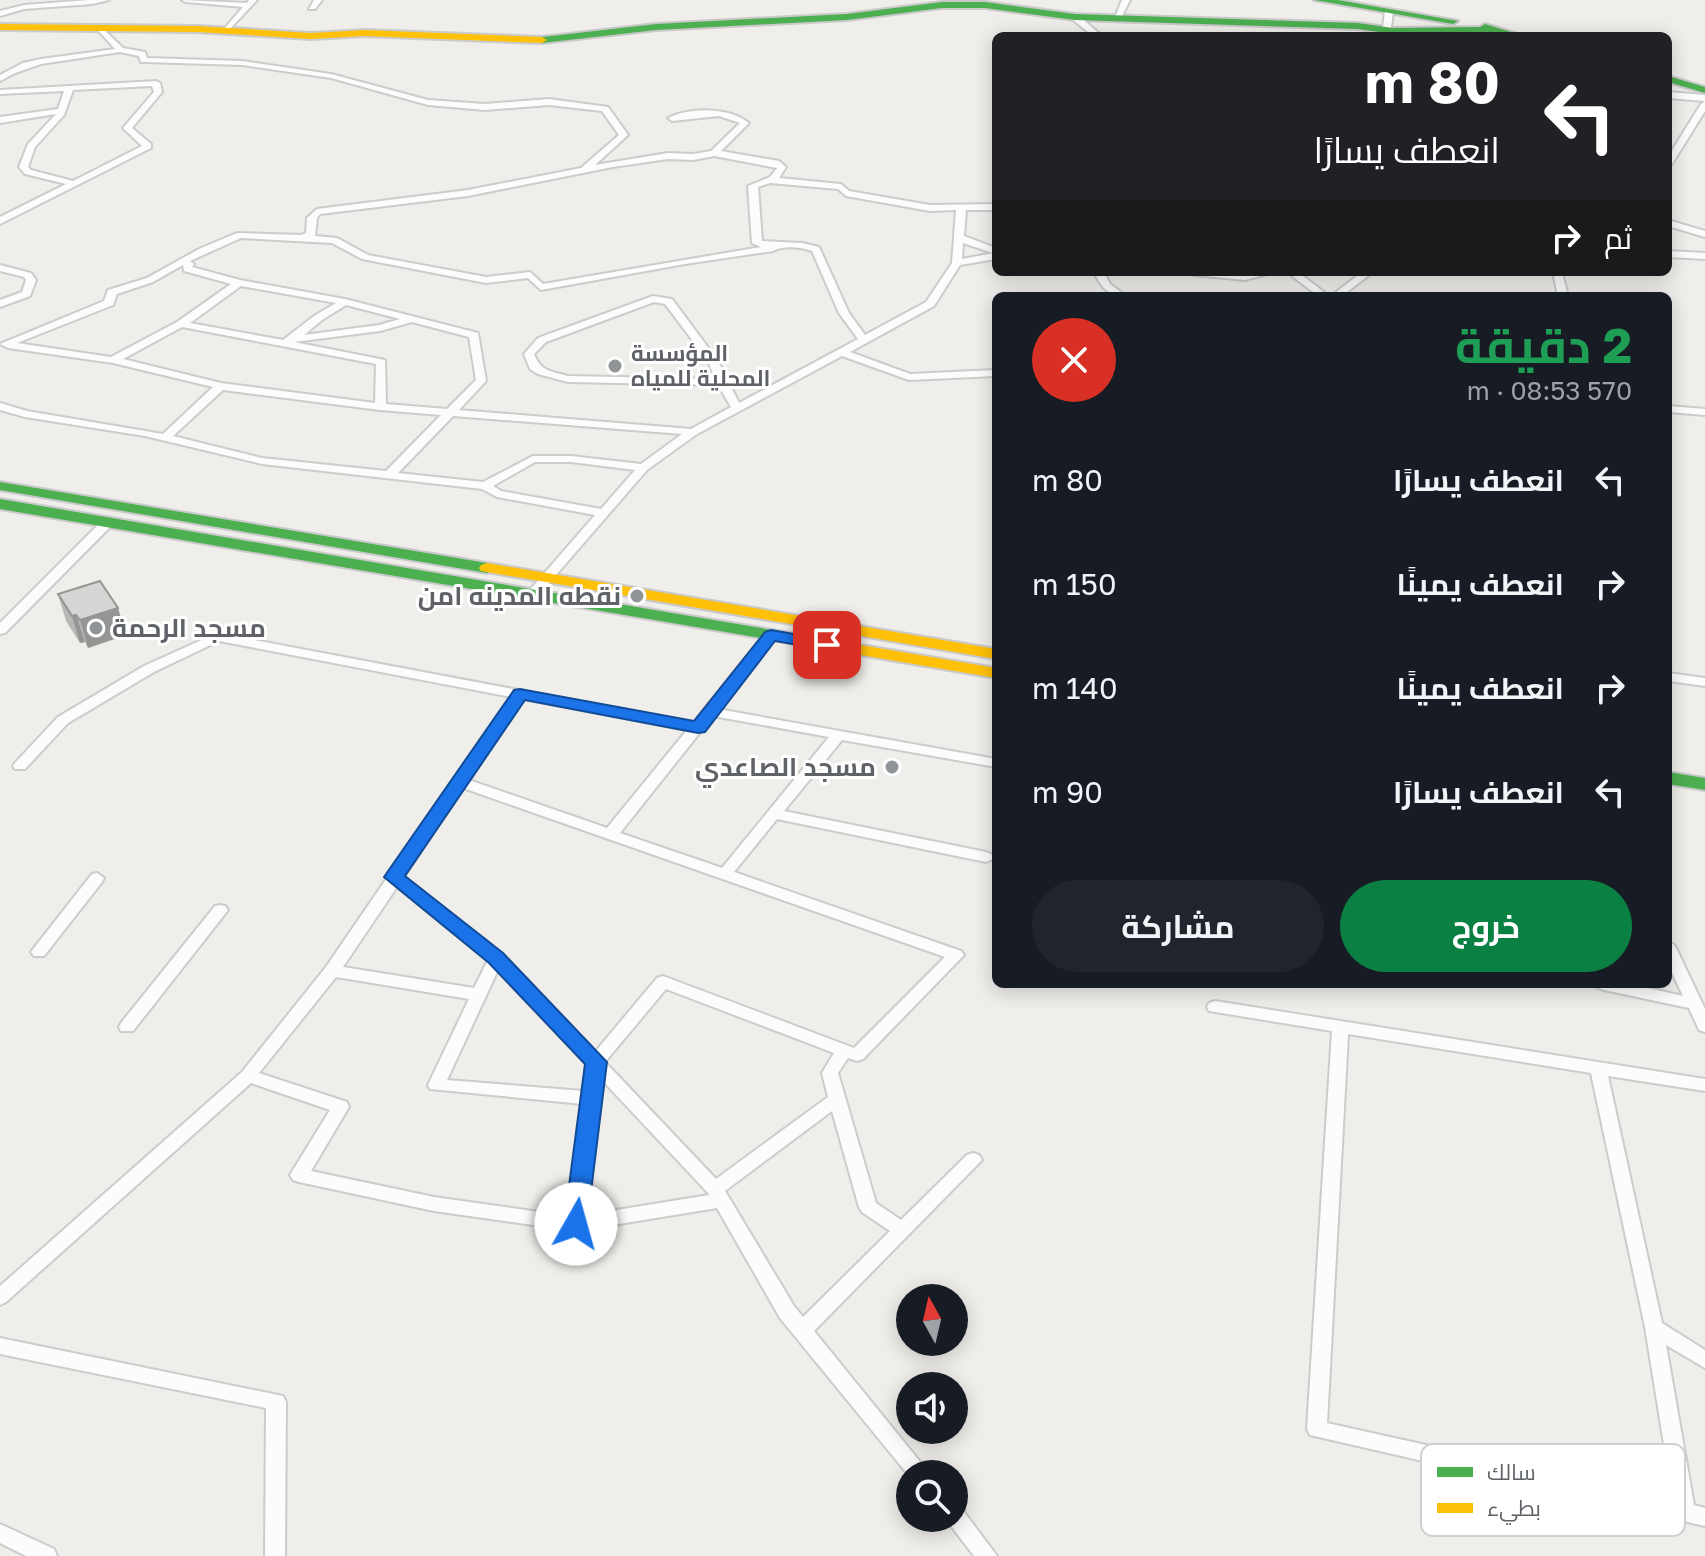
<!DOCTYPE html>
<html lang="ar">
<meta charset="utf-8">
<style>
body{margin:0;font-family:"Golos Text",Cairo,sans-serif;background:#20242c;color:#f1f3f6;direction:rtl;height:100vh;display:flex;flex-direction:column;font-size:30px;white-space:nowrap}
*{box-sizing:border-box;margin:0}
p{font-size:26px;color:#9ea1a6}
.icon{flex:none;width:44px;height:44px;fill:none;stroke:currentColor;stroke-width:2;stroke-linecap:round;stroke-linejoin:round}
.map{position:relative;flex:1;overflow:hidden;direction:ltr}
.side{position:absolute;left:992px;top:292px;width:680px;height:696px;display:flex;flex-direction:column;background:#171b24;border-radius:12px;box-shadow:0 4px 20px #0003;direction:rtl}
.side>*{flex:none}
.banner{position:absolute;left:992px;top:32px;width:680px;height:244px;border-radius:12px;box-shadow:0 4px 20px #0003;direction:rtl;background:#202124;color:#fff;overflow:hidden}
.needle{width:52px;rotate:352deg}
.tools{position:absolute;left:896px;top:1284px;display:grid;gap:16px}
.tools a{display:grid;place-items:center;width:72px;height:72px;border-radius:50%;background:#171b24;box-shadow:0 4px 20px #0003;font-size:40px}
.pin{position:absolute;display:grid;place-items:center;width:68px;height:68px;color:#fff;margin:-34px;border-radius:16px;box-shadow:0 4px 12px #0006}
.me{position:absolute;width:88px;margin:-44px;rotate:7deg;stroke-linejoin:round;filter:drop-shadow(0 0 6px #0008)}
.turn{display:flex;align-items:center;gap:28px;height:168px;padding:0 40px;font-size:36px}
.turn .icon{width:104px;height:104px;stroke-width:2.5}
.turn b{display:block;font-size:56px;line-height:68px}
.then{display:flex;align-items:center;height:76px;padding:0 40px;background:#0003;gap:16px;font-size:30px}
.round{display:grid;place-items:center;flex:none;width:84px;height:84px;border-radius:42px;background:#20242c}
.summary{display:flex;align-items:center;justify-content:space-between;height:136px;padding:0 40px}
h1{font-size:48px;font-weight:700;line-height:60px;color:#1e9e55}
.cta{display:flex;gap:16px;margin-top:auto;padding:16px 40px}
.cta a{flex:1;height:92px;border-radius:48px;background:#0b8043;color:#fff;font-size:32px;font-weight:700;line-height:92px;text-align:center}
.cta a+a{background:#20242c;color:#f1f3f6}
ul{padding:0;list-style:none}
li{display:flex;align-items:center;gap:24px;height:104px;padding:0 40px}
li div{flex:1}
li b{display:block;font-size:30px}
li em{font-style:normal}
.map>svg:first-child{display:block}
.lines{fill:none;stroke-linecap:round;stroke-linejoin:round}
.street-casing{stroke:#cbcccc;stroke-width:4}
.fast-casing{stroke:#cacacb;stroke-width:4}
.slow-casing{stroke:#cacacb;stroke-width:4}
.street{fill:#fdfcfc;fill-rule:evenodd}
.fast{fill:#4caf50;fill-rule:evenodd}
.slow{fill:#ffc107;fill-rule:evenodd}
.wall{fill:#b8b7b5}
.shaded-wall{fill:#969594}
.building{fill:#d6d5d3;stroke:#969594;stroke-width:2}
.route{fill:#1a73e8;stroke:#114b97;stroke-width:2}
.poi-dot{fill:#919496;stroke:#fff;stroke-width:3}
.labels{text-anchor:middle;stroke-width:6;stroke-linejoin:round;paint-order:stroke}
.far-poi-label{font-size:22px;font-weight:bold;fill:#5f6368;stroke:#fff;text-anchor:start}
.poi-label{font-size:26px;font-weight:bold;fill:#5f6368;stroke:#fff;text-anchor:end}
.key{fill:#fff;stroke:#cfd0d2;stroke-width:2}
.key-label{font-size:22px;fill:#5f6368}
</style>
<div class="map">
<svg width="1705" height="1556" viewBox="0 0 1705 1556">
<rect width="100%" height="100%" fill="#efeeea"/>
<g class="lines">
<g class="street-casing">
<g id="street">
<polygon points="89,0 109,0 92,4 24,9 0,16 0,11 24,5"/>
<polygon points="182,0 247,3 249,0 257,0 228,31 224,29 243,7 186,2"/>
<polygon points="314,0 322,0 315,9 309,9"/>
<polygon points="1122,0 1130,0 1120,20 1114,20"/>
<polygon points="1389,9 1393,11 1390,36 1382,36 1385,11"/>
<polygon points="1075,15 1078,15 1102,36 1093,36 1072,19 1071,17"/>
<path d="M 101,27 L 123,48 L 145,52 L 147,58 L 242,61 L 331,74 L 428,100 L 485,104 L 549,99 L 608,107 L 628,135 L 595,165 L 668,153 L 693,154 L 711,151 L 740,123 L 719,116 L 672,121 L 668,118 C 690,107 729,107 749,123 L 721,151 L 779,161 L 786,167 L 779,178 L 841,184 L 849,191 L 930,205 L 996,204 L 996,210 L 966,210 L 964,236 L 996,248 L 996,259 L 960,265 L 934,306 L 850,352 L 910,374 L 996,370 L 996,376 L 909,380 L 842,356 L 697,434 L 647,470 L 536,598 L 528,598 L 526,595 L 528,592 L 595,515 L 497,497 L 482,489 L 262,464 L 145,436 L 25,417 L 0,410 L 0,403 L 27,411 L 163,434 L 213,387 L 113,363 L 8,348 L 0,344 L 104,301 L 108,290 L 147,278 L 199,249 L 237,233 L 301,235 L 306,233 L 307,218 L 317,209 L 468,190 L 581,168 L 619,135 L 602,111 L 549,105 L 485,110 L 428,105 L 331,78 L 242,65 L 144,62 L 141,62 L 139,56 L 120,52 L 41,64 L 15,73 L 0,81 L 0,75 L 23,63 L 41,59 L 115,49 L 97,29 ZM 714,156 L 777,168 L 770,177 L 748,186 L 752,243 L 761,247 L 543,284 L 530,272 L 486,277 L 368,255 L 337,238 L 315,236 L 317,218 L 320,214 L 468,196 L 613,167 L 668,159 L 693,160 ZM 770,183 L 838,189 L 846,196 L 930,211 L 956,210 L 952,263 L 926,302 L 865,335 L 849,313 L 819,247 L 802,243 L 762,241 L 758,187 ZM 241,238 L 332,243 L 362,259 L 486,283 L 528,278 L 541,290 L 685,264 L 773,251 C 783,245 801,247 812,251 L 839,313 L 858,339 L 739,403 L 718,361 L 672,299 L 653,296 L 538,338 L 524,354 L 530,369 L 538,374 L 568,382 L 718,385 L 731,407 L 691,429 L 459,410 L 486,381 L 478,333 L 345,299 L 240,280 L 192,267 L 194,264 L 190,261 ZM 963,243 L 993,253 L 994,253 L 962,259 ZM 183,265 L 184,271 L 231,284 L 177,322 L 111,357 L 17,343 L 113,305 L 117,294 L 153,282 ZM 241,286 L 336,303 L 314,316 L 283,340 L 190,323 ZM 654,302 L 665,304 L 708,361 L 715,379 L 568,376 C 551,371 541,372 534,354 L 546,342 ZM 346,305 L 400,319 L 379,325 L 304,335 L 322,320 ZM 412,322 L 469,337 L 476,380 L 447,409 L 386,404 L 385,360 L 294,342 L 380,331 ZM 182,327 L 376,364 L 375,403 L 221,383 L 123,359 ZM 223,390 L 380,410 L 441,415 L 386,471 L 262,458 L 173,436 ZM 453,416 L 682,434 L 641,464 L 571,456 L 533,456 L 483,482 L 398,473 ZM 535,462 L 571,462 L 635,470 L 601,509 L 501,491 L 493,486 Z"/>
<path d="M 156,81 L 160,83 L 162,92 L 132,128 L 151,144 L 151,148 L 0,224 L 0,217 L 66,184 L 25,174 L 19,167 L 28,144 L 56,114 L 0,123 L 0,117 L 58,109 L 64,91 L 0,94 L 0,90 ZM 152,86 L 154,92 L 123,128 L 142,146 L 73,181 L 31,170 L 28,167 L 35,147 L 64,115 L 73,90 Z"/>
<polygon points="1668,92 1705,95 1705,101 1668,98"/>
<polygon points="1705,101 1705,111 1672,164 1668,167 1668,157 1701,104"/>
<polygon points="1668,220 1705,231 1705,237 1668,226"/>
<polygon points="1668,251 1705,253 1705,259 1668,257"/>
<polygon points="0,265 31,273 36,280 30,296 0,307 0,300 22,292 26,280 24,277 0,271"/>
<path d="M 1094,272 L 1104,272 L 1110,284 L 1126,296 C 1108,296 1102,288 1094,272 Z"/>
<polygon points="1189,272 1245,274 1276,272 1245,280 1194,275"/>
<polygon points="1287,272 1298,272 1329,296 1318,296"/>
<polygon points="1362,272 1373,272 1342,296 1331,296"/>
<polygon points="1553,272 1562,273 1568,296 1558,296"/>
<polygon points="1668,406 1705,409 1705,415 1668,412"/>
<polygon points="108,518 112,519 112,525 5,633 0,634 0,623 104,519"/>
<path d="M 771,631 L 777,635 L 718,709 L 996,759 L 996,767 L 842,740 L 784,811 L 986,852 L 991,854 L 993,857 L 991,860 L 986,862 L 777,819 L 734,872 L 961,951 L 964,955 L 863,1059 L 857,1061 L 848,1058 L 838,1073 L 876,1203 L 901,1220 L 967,1155 L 973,1153 L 979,1155 L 982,1160 L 814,1331 L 930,1474 L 910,1474 L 910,1477 L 780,1318 L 717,1208 L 576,1231 L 434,1211 L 299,1182 L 293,1180 L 290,1175 L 330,1110 L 251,1083 L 6,1302 L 0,1305 L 0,1286 L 242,1072 L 326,967 L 511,697 L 219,641 L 154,672 L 68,723 L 25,769 L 15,769 L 13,766 L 15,763 L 58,717 L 144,666 L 217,633 L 693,723 L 766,632 ZM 523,699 L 687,730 L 607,828 L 469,780 ZM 713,716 L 829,737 L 722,868 L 620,833 ZM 463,788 L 945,957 L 854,1048 L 663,976 L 657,978 L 595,1052 L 501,954 L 404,877 ZM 397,887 L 488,960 L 474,988 L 343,967 ZM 498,970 L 587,1065 L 584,1091 L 447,1080 ZM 336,977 L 469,999 L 428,1085 L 430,1089 L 583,1104 L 568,1216 L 434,1197 L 311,1171 L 349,1107 L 347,1102 L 259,1073 ZM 666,989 L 834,1053 L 822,1073 L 828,1097 L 716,1179 L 605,1062 ZM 602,1080 L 709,1194 L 709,1195 L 586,1215 ZM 832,1111 L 859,1207 L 862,1212 L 890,1231 L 803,1317 L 794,1306 L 725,1191 Z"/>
<polygon points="1668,673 1705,678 1705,686 1668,681"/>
<polygon points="97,873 104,878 102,882 44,956 34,956 31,952 34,948 92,874"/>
<polygon points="220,905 225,906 228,910 225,914 133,1031 121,1031 119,1027 121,1023 215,906"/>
<polygon points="1668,943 1673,944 1676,948 1705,1009 1705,1032 1699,1030 1689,1008 1604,990 1598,988 1596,984 1630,984 1683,996 1668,964"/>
<path d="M 1215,1001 L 1705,1079 L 1705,1091 L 1608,1076 L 1662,1323 L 1705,1350 L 1705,1368 L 1666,1345 L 1694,1505 L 1705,1508 L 1705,1526 L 1310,1435 L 1307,1429 L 1332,1031 L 1209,1011 L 1207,1007 L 1209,1003 ZM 1348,1034 L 1591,1073 L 1645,1327 L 1673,1500 L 1327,1423 Z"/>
<polygon points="0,1338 283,1396 286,1402 285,1556 265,1556 266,1408 0,1354"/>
<polygon points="954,1506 961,1508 997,1556 974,1556 945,1518 954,1518"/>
<polygon points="0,1524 54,1549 57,1556 26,1556 0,1543"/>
</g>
</g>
<g class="fast-casing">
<g id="fast">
<polygon points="1314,0 1338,0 1458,21 1453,24"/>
<polygon points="942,2 985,2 1075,14 1358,23 1393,28 1480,27 1485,24 1524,36 1496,33 1393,34 1358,29 1075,20 985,8 942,8 847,20 656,30 542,43 537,40 542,37 656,24 847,14"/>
<polygon points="1668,76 1705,87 1705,93 1668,82"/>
<polygon points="0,482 487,563 495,568 487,573 0,490"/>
<polygon points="0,499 802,635 810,640 802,645 0,509"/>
<polygon points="1668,772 1705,778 1705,790 1668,784"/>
</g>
</g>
<g class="slow-casing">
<g id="slow">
<polygon points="0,24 197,26 311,33 365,30 542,37 547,40 542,43 365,36 311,39 197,32 0,30"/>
<polygon points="487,563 996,649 996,659 481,571 479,568 481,565"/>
<polygon points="802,635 996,668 996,678 796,644 794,640"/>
</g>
</g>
<use href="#street" class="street"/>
<use href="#fast" class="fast"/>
<use href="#slow" class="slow"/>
</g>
<polygon class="wall" points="58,594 118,608 126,635 88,648 85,642 80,643 66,621"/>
<g class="shaded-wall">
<polygon points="118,608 126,635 88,648 80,620"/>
<polygon points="76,615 85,642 80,643 72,616"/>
</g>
<polygon class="building" points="100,581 118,608 80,620 76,615 72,616 58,594"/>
<polygon class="route" points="771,630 827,640 835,645 827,650 775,641 705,732 698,733 525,700 405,876 503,953 607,1062 587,1224 584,1231 576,1233 568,1231 564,1224 585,1064 489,963 384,877 514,690 520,689 694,721 765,632"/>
<g class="poi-dot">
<circle cx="615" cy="366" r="8"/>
<circle cx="637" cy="596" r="8"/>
<circle cx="96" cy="628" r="8"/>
<circle cx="892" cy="767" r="8"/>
</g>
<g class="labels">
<g class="far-poi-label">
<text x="631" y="361">المؤسسة<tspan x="631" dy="25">المحلية للمياه</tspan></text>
</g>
<g class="poi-label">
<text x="621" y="605">نقطه المدينه امن</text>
<text x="112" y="637" text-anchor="start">مسجد الرحمة</text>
<text x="876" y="776">مسجد الصاعدي</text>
</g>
</g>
<rect x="1421" y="1444" width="264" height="92" rx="12" class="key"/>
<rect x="1437" y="1467" width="36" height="10" fill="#4caf50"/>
<rect x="1437" y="1503" width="36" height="10" fill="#ffc107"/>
<g class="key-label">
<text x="1487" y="1480">سالك</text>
<text x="1487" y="1516">بطيء</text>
</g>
</svg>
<div class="tools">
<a><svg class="needle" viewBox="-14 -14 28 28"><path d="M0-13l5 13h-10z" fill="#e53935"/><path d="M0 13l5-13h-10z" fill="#9ea1a6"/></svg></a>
<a><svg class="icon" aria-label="sound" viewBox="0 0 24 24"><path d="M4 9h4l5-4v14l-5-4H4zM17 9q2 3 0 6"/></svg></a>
<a><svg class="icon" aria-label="search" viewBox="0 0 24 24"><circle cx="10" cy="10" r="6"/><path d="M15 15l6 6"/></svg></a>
</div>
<div class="pin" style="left:827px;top:645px;background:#d93025"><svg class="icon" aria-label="arrive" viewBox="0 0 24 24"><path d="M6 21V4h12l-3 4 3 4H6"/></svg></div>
<svg class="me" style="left:576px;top:1224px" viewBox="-20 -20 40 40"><circle r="19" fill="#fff"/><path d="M0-13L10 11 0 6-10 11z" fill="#1a73e8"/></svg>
<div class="banner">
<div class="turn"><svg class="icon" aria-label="left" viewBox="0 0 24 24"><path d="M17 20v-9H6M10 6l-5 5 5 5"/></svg><div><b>80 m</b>انعطف يسارًا</div></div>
<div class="then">ثم<svg class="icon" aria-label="right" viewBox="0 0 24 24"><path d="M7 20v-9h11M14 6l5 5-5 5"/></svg></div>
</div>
<section class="side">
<div class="summary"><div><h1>2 دقيقة</h1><p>570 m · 08:53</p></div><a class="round" style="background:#d93025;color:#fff"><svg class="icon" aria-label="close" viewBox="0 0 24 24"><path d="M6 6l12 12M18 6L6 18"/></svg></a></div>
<ul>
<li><svg class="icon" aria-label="left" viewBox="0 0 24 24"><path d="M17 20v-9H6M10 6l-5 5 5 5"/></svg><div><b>انعطف يسارًا</b></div><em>80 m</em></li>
<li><svg class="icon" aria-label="right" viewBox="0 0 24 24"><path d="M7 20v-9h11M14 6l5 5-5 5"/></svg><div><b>انعطف يمينًا</b></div><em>150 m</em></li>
<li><svg class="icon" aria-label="right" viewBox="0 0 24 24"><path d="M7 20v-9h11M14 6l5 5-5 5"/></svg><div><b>انعطف يمينًا</b></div><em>140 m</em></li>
<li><svg class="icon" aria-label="left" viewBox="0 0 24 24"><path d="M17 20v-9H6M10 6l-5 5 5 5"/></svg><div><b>انعطف يسارًا</b></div><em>90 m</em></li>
</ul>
<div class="cta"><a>خروج</a><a>مشاركة</a></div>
</section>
</div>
